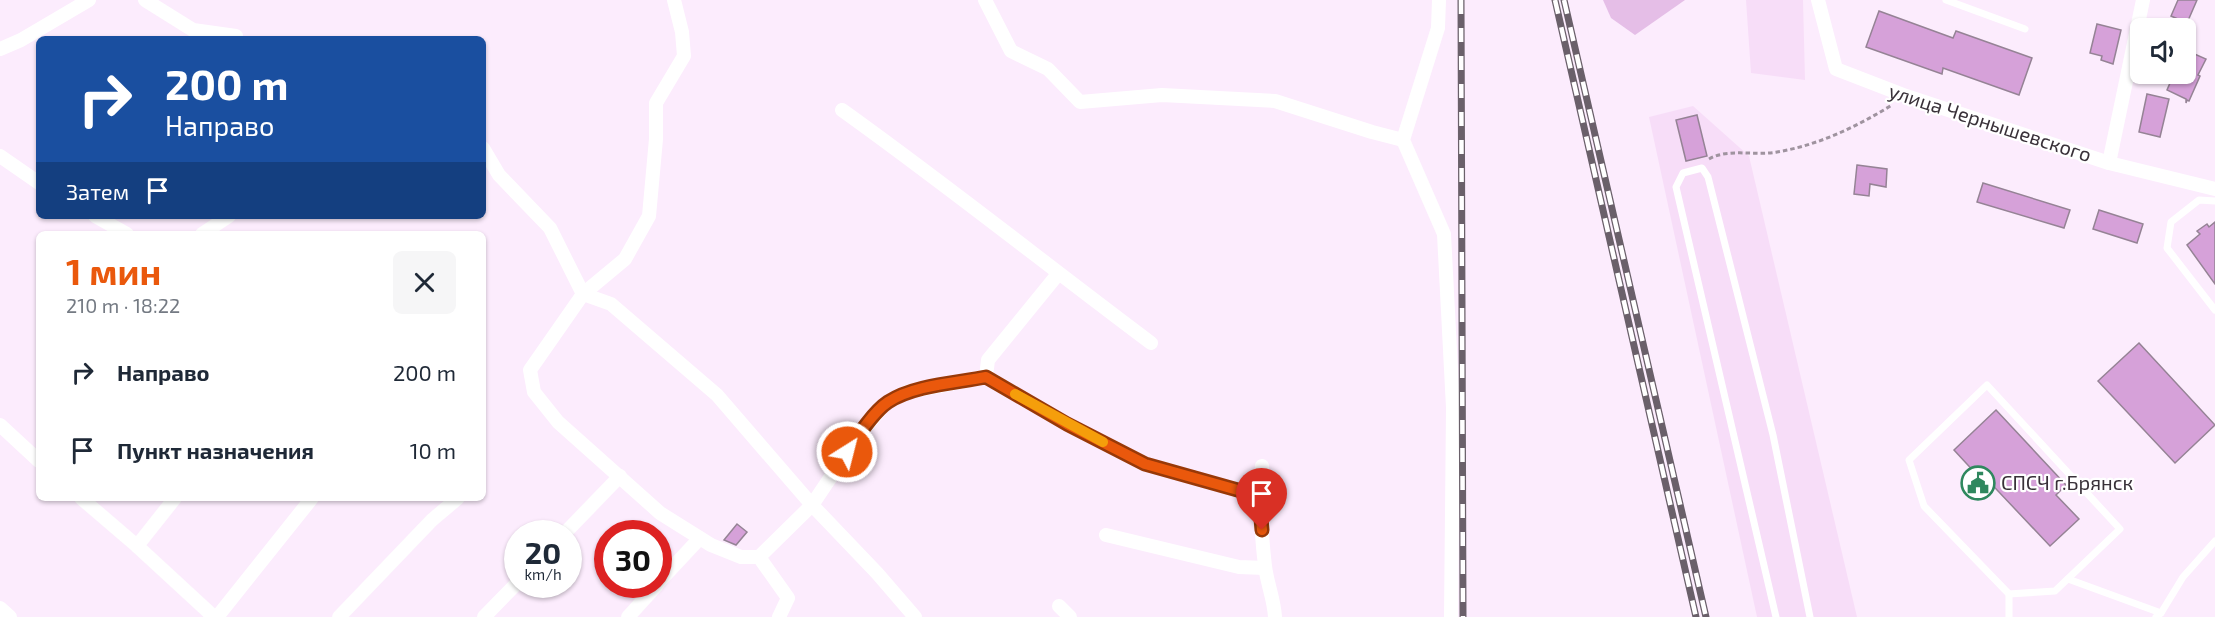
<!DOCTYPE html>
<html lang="ru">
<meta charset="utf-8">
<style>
body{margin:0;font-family:"Exo 2",sans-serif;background:#f6f6f7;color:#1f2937;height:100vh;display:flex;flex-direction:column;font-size:22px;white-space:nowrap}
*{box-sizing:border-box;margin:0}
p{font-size:20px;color:#747a83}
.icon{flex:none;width:33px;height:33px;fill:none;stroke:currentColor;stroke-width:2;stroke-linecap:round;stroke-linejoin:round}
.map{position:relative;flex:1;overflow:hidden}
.side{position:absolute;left:36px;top:231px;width:450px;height:270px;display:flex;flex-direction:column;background:#fff;border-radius:9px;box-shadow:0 2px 4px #0004}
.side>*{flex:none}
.top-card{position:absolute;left:36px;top:36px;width:450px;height:183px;border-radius:9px;box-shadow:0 2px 4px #0004;background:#1a4fa0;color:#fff;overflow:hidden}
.fabs{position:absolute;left:2130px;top:18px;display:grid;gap:12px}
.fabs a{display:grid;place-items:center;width:66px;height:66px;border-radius:9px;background:#fff;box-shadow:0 2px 4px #0004;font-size:30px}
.speed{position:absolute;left:504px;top:520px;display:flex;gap:12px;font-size:30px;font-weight:700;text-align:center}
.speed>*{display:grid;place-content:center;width:78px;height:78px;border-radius:50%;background:#fff;box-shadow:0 2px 4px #0004;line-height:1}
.speed small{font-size:15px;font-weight:400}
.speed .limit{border:9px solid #d22;background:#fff;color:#111}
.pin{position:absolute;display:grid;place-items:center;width:51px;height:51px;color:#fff;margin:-62px -26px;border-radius:50% 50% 50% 0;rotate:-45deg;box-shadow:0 0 6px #0007}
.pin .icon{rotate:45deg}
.me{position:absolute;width:66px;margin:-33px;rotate:36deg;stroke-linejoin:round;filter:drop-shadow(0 0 4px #0008)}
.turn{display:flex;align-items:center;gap:21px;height:126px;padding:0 30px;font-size:27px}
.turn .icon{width:78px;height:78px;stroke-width:2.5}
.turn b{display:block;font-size:42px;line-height:51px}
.then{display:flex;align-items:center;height:57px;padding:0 30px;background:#0003;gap:12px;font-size:22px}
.round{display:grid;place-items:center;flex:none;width:63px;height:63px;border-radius:9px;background:#f6f6f7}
.summary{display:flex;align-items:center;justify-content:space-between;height:102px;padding:0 30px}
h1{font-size:36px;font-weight:700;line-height:45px;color:#ea580c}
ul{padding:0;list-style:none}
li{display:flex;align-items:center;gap:18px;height:78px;padding:0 30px}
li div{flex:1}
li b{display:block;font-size:22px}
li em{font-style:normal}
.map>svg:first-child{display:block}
.built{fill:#f7ddf8}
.green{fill:#e5bee7}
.building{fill:#d6a1d9;stroke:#958395;stroke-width:1.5}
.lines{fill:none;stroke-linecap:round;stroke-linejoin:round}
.path{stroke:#9f939f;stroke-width:3;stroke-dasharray:4.5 3;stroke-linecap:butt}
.lane{stroke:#fff;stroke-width:7}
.street{stroke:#fff;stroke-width:14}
.rail-casing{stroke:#6a606a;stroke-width:7}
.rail{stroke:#fff;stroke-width:4.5;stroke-dasharray:14;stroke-linecap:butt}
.route-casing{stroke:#983908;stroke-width:15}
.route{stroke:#ea580c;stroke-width:10}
.slow{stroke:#f59e0b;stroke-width:10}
.labels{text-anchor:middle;stroke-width:4.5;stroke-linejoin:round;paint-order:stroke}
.street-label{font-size:20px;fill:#393139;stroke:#fff}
.poi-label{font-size:20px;fill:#393139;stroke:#fff;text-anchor:start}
</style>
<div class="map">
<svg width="2215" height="617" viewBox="0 0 2215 617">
<rect width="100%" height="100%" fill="#fcecfd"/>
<g class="built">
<polygon points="1746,0 1803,0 1805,80 1751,73"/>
<polygon points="1693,106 1749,156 1857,617 1757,617 1649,117"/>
</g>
<polygon class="green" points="1603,0 1685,0 1635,35 1611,18"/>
<g class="building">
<polygon points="2178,0 2197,0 2187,23 2171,16"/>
<polygon points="1879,11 1953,38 1956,31 2032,58 2019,95 1943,68 1942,74 1866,47"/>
<polygon points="2097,24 2121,30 2113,64 2101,60 2102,56 2090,53"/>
<polygon points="2190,52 2206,59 2198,75 2200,76 2189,101 2187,100 2186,103 2186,99 2167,90 2174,74 2186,74 2186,61"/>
<polygon points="2147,94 2169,99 2160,137 2139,132"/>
<polygon points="1697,115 1707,156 1686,161 1676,120"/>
<polygon points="1857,165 1887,169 1886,187 1870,184 1869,196 1854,194"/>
<polygon points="1983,183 2070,210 2064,228 1977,202"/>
<polygon points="2099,210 2143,224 2137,243 2093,229"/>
<polygon points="2215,222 2215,284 2187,245 2200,234 2197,231 2207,224 2209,227"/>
<polygon points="2139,343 2215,425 2175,463 2098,381"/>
<polygon points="1996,410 2066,485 2056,495 2079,519 2050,546 1981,473 1978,476 1954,450"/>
<polygon points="737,524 747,532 736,545 724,540"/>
</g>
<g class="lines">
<path class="path" d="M 1709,159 C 1728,148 1755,156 1777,152 C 1819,145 1856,127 1892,105"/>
<g class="lane">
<polyline points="1946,0 2025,29"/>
<polyline points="2215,201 2199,200 2171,222 2167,248 2215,310"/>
<polygon points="1987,385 2120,529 2055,591 2009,594 1924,506 1909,460"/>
<polyline points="2068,579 2161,613"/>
<polyline points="1776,617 1676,187 1683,173 1702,168 1708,177 1773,435 1810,617"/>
<polyline points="2009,617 2009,594"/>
<polyline points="2156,617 2161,613 2183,577 2215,541"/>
</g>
<g class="street">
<polyline points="145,0 193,30 236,36"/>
<polyline points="674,0 682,32 684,56 656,103 656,139 649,216 625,259 583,294 530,370 534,392 558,422 660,513 711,545 741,557 759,557 812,505 859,435 886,403 907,392 986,377 1067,424 1145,464 1259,496"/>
<polyline points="985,0 1011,51 1048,69 1080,102 1162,95 1275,101 1372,132 1403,140"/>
<polyline points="1439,0 1438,28 1403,140 1444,234 1453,408 1451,617"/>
<polyline points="1818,0 1836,69 1906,96 2109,163 2215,189"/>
<polyline points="0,49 21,40 89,0"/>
<path d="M 842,110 C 947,185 1048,266 1151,343"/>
<polyline points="483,148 499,175 550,228 583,294 611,304 717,395 812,505 877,573 915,617"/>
<polyline points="0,156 39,183"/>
<polyline points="2109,163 2143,0"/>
<polyline points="95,216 127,234"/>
<polyline points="202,234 229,216"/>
<polyline points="986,377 988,360 1058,274"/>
<polyline points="0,425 39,461"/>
<path d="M 1262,466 C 1259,499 1261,532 1265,566 C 1267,583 1274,599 1275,617"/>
<polyline points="81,498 137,546 214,617"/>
<polyline points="564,534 620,476"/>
<polyline points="1106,535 1239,567 1265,568"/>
<polyline points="137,546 175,498"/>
<polyline points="759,557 788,598 779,617"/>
<polyline points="658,583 700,538"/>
<polyline points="1059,606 1070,617"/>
<polyline points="0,608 10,617"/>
<polyline points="217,617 312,498"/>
<polyline points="339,617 432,520 458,498"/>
<polyline points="484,617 518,582"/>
<polyline points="628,617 657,585"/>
</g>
<g class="rail-casing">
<g id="rail">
<polyline points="1461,0 1463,617"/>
<polyline points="1555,0 1696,617"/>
<polyline points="1564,0 1706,617"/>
</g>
</g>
<use href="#rail" class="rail"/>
</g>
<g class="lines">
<g class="route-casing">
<path id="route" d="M 847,452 C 857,437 873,412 888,402 C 914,385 956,383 986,377 L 1067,424 L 1145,464 L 1259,496 L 1262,530"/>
</g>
<use href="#route" class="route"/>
<polyline class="slow" points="1015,394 1103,442"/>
</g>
<defs>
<g id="civic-ring" transform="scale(1.725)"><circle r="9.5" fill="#fff" stroke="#2f885e" stroke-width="1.5"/><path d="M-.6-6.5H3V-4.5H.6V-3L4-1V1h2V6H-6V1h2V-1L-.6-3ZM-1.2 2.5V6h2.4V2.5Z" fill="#2f885e"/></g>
</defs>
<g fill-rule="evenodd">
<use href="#civic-ring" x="1978" y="483"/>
</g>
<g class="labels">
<g class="street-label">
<text transform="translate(1990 123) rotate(18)" y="7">улица Чернышевского</text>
</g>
<g class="poi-label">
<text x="2001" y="490">СПСЧ г.Брянск</text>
</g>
</g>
</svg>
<div class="fabs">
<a><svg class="icon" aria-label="sound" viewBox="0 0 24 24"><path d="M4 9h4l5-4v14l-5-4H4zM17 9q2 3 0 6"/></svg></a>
</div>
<div class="speed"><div>20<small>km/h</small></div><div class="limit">30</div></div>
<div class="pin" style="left:1262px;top:530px;background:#d93025"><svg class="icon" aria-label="arrive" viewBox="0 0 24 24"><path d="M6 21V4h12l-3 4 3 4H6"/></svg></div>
<svg class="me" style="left:847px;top:452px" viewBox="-20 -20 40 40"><circle r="17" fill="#ea580c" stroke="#fff" stroke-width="3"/><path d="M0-11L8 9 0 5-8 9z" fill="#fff"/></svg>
<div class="top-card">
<div class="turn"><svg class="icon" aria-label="right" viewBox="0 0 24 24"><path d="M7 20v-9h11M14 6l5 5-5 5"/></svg><div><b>200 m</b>Направо</div></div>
<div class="then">Затем<svg class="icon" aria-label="arrive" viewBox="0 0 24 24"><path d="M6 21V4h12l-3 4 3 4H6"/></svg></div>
</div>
<section class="side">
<div class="summary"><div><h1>1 мин</h1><p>210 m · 18:22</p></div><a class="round"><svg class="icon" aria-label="close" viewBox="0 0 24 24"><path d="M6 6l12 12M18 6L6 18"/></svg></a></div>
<ul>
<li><svg class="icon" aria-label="right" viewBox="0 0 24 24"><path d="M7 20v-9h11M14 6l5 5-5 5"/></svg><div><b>Направо</b></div><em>200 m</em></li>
<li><svg class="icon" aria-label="arrive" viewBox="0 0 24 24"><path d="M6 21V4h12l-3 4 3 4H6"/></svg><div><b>Пункт назначения</b></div><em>10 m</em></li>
</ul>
</section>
</div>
